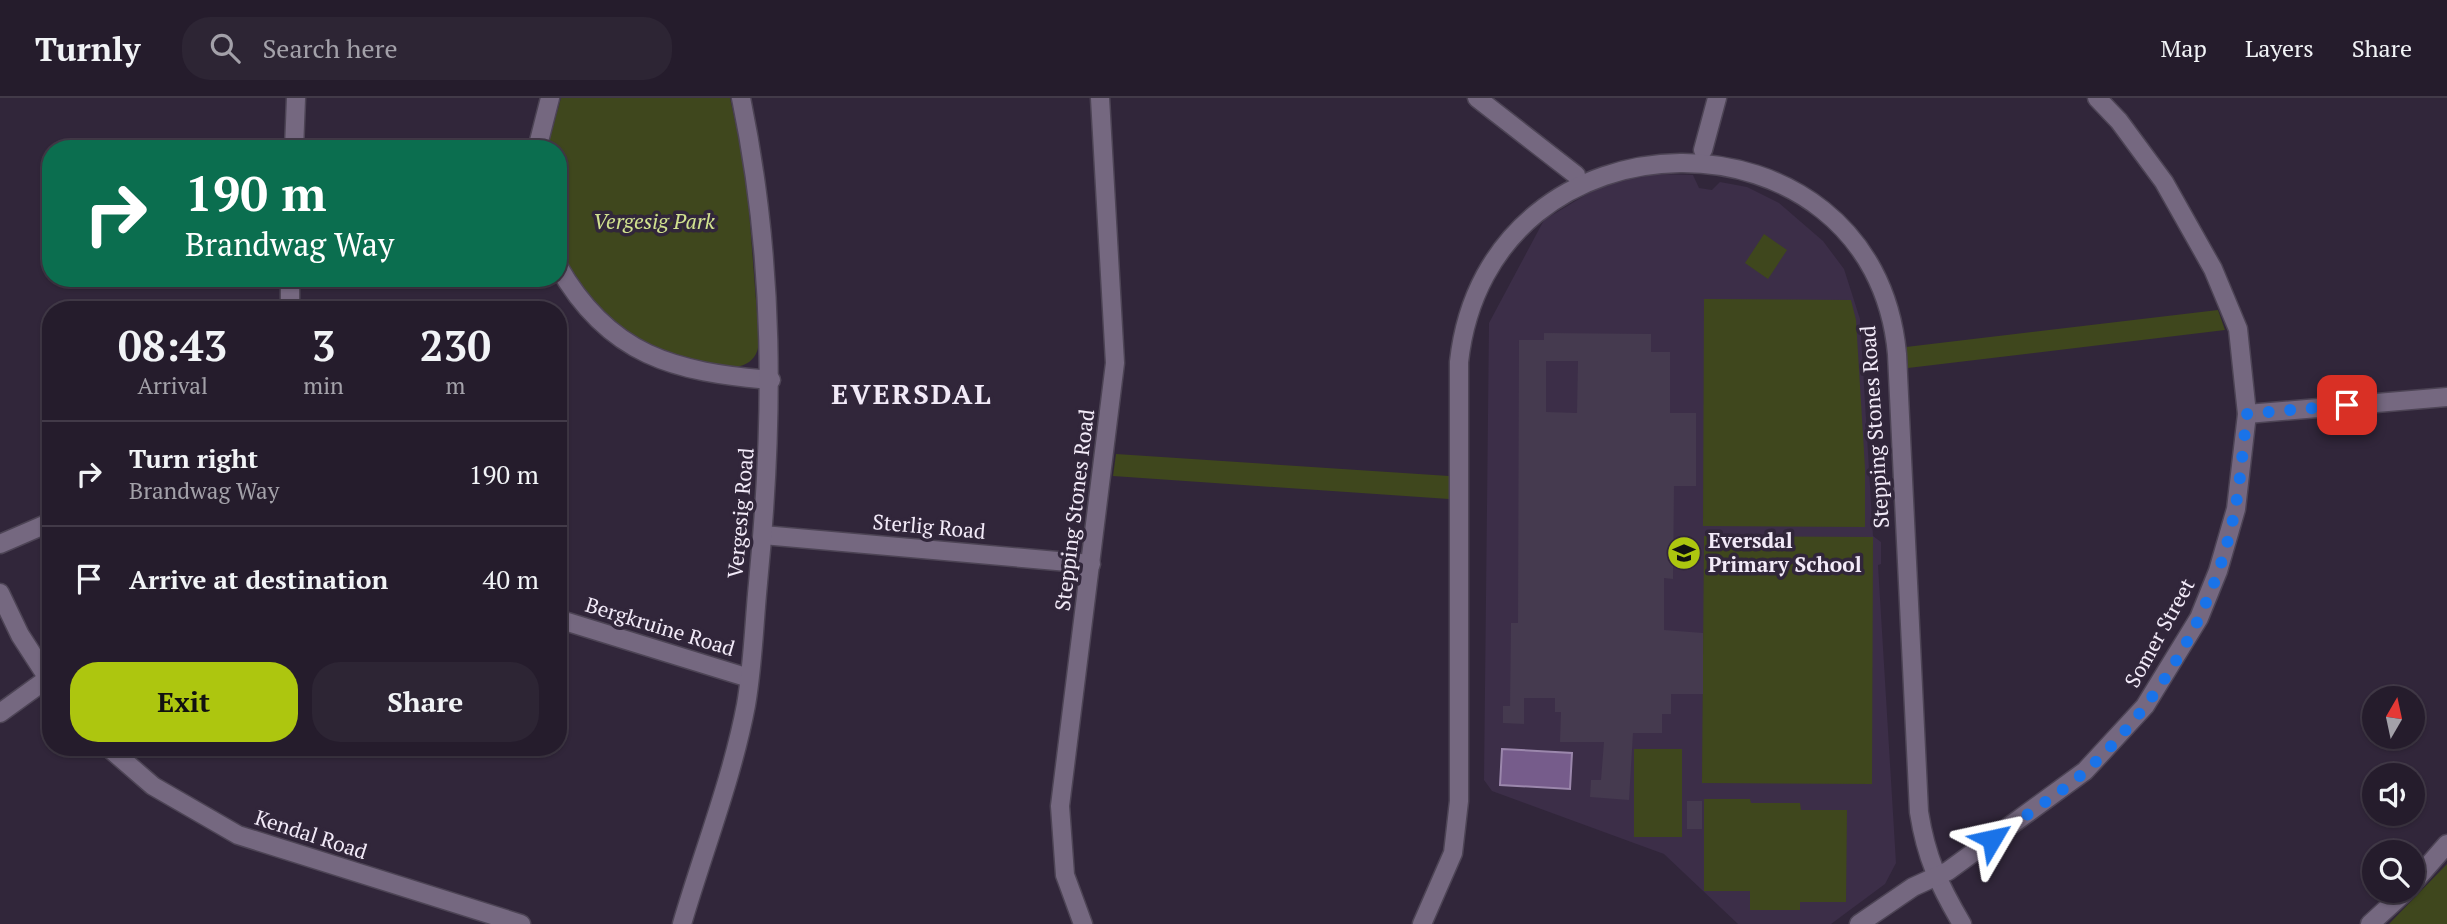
<!DOCTYPE html>
<style>
body{margin:0;font-family:"PT Serif",serif;background:#2d2534;color:#f1f3f6;height:100vh;display:flex;flex-direction:column;font-size:26px;white-space:nowrap}
*{box-sizing:border-box;margin:0}
p{font-size:23px;color:#a3a1a9}
.icon{flex:none;width:38px;height:38px;fill:none;stroke:currentColor;stroke-width:2;stroke-linecap:round;stroke-linejoin:round}
.map{position:relative;flex:1;overflow:hidden}
.panel{position:absolute;left:42px;top:203px;width:525px;height:455px;display:flex;flex-direction:column;background:#251c2c;border-radius:28px;box-shadow:0 2px 5px #0004,0 0 0 2px #423a48}
.panel>*{flex:none}
.guide{position:absolute;left:42px;top:42px;width:525px;height:147px;border-radius:28px;box-shadow:0 2px 5px #0004,0 0 0 2px #423a48;background:#0b6e4f;color:#fff;overflow:hidden}
.needle{width:46px;rotate:9deg}
.buttons{position:absolute;left:2362px;top:588px;display:grid;gap:14px}
.buttons a{display:grid;place-items:center;width:63px;height:63px;border-radius:50%;background:#251c2c;box-shadow:0 2px 5px #0004,0 0 0 2px #423a48;font-size:35px}
.pin{position:absolute;display:grid;place-items:center;width:60px;height:60px;color:#fff;margin:-30px;border-radius:14px;box-shadow:0 4px 10px #0006}
.me{position:absolute;width:77px;margin:-38px;rotate:54deg;stroke-linejoin:round;filter:drop-shadow(0 0 5px #0008)}
.turn{display:flex;align-items:center;gap:24px;height:147px;padding:0 28px;font-size:32px}
.turn .icon{width:91px;height:91px;stroke-width:2.5}
.turn b{display:block;font-size:49px;line-height:60px}
.eta{display:flex;justify-content:space-evenly;align-items:center;height:119px;text-align:center}
.eta b{font-size:42px;font-weight:600;line-height:49px}
.primary-button{display:flex;gap:14px;margin-top:auto;padding:14px 28px}
.primary-button a{flex:1;height:80px;border-radius:28px;background:#adc60f;color:#111;font-size:28px;font-weight:600;line-height:80px;text-align:center}
.primary-button a+a{background:#2d2534;color:#f1f3f6}
ul{padding:0;list-style:none}
li{display:flex;align-items:center;gap:21px;height:105px;padding:0 28px;border-top:2px solid #423a48}
li div{flex:1}
li b{display:block;font-size:26px}
li em{font-style:normal}
header{display:flex;align-items:center;gap:42px;box-sizing:border-box;height:98px;padding:0 35px;background:#251c2c;border-bottom:2px solid #423a48}
header strong{font-size:33px}
nav{display:flex;gap:38px;margin-inline-start:auto;font-size:24px}
.search{width:490px;height:63px;background:#2d2534;display:flex;align-items:center;gap:18px;box-sizing:border-box;padding:0 24px;border-radius:28px;color:#a3a1a9;font-size:26px}
.map>svg:first-child{display:block}
.built{fill:#3c2e48}
.green{fill:#3f471d}
.water{fill:#765c8b;stroke:#9b87ac;stroke-width:2}
.building{fill:#453a4f;fill-rule:evenodd}
.lines{fill:none;stroke-linecap:round;stroke-linejoin:round}
.minor-casing{stroke:#4d4455;stroke-width:21}
.minor{stroke:#756880;stroke-width:18}
.route{stroke:#1a73e8;stroke-width:12;stroke-dasharray:0 21.6}
.labels{text-anchor:middle;stroke-width:7;stroke-linejoin:round;paint-order:stroke}
.park-label{font-size:21px;font-style:italic;fill:#d1e28f;stroke:#31263a}
.street-label{font-size:21px;fill:#f2eaf8;stroke:#31263a}
.poi-label{font-size:21px;font-weight:bold;fill:#f2eaf8;stroke:#31263a;text-anchor:start}
.district-label{font-size:28px;font-weight:bold;letter-spacing:2px;fill:#f2eaf8;stroke:#31263a}
</style>
<header>
<strong>Turnly</strong>
<div class="search"><svg class="icon" aria-label="search" viewBox="0 0 24 24"><circle cx="10" cy="10" r="6"/><path d="M15 15l6 6"/></svg>Search here</div>
<nav><a>Map</a><a>Layers</a><a>Share</a></nav>
</header>
<div class="map">
<svg width="2447" height="826" viewBox="0 0 2447 826">
<rect width="100%" height="100%" fill="#31263a"/>
<polygon class="built" points="1622,75 1693,77 1699,90 1712,92 1720,84 1747,89 1779,105 1823,143 1844,171 1860,221 1873,438 1881,444 1881,466 1878,467 1896,765 1885,786 1831,826 1738,826 1664,756 1492,693 1484,682 1489,225 1544,122"/>
<g class="green">
<path d="M 561,0 L 730,0 L 746,74 L 759,241 C 759,302 649,249 624,231 C 597,211 571,180 560,147 C 553,128 558,74 558,51 L 547,51 Z"/>
<polygon points="1764,136 1787,152 1768,181 1745,165"/>
<polygon points="1704,201 1851,202 1856,222 1865,370 1865,429 1703,428"/>
<polygon points="2218,212 2225,232 1908,270 1906,249"/>
<polygon points="1116,356 1449,378 1449,401 1113,378"/>
<polygon points="1704,438 1873,439 1872,686 1702,685"/>
<rect x="1634" y="651" width="48" height="88"/>
<polygon points="1704,701 1750,701 1751,705 1800,705 1801,712 1847,712 1846,804 1800,804 1800,812 1750,812 1750,793 1704,793"/>
<polygon points="2447,766 2447,826 2389,826"/>
</g>
<polygon class="water" points="1502,651 1572,655 1570,691 1500,687"/>
<g class="building">
<path d="M 1544,235 L 1651,236 L 1651,254 L 1670,254 L 1670,315 L 1696,315 L 1696,388 L 1674,388 L 1673,481 L 1664,480 L 1664,532 L 1703,535 L 1703,596 L 1671,596 L 1671,616 L 1662,616 L 1662,635 L 1633,635 L 1629,702 L 1590,699 L 1591,682 L 1601,682 L 1604,644 L 1560,644 L 1561,614 L 1555,614 L 1555,600 L 1524,600 L 1524,626 L 1503,625 L 1503,608 L 1510,608 L 1511,525 L 1518,525 L 1519,242 L 1544,242 ZM 1546,263 L 1578,263 L 1577,315 L 1546,314 Z"/>
<rect x="1687" y="703" width="15" height="28"/>
</g>
<g class="lines">
<g class="minor-casing">
<g id="minor">
<polyline points="1477,0 1576,77"/>
<polyline points="294,51 296,0"/>
<polyline points="537,51 550,0"/>
<polyline points="1703,52 1717,0"/>
<path d="M 558,168 C 609,258 675,274 771,282"/>
<polyline points="290,212 290,180"/>
<polyline points="2247,316 2447,299"/>
<polyline points="763,437 1091,466"/>
<polyline points="0,446 51,424"/>
<polyline points="0,495 20,537 51,585"/>
<polyline points="558,521 749,580"/>
<polyline points="0,615 47,581"/>
<polyline points="108,649 153,688 238,737 521,826"/>
<polyline points="2413,785 2447,746"/>
<path d="M 682,826 C 703,754 732,681 746,607 C 753,567 754,526 758,485 C 774,321 775,163 741,0"/>
<polyline points="1083,826 1065,777 1060,708 1115,265 1100,0"/>
<path d="M 1422,826 L 1453,755 L 1459,703 L 1459,264 C 1488,0 1874,0 1897,256 L 1919,714 C 1926,759 1939,787 1962,826"/>
<polyline points="1859,826 1913,789 1948,773 2085,673 2145,608 2199,520 2218,473 2236,411 2247,316 2238,231 2213,171 2164,84 2119,23 2097,0"/>
<polyline points="2370,826 2406,793"/>
</g>
</g>
<use href="#minor" class="minor"/>
</g>
<g class="lines">
<path class="route" d="M 1992,741 C 2023,719 2058,697 2087,672 C 2160,605 2217,509 2235,411 C 2241,380 2243,347 2247,316 L 2347,307"/>
</g>
<defs>
<g id="school-disc" transform="scale(1.75)"><circle r="9.5" fill="#adc60f" stroke="#31263a"/><path d="M0-5L7-2L0 1L-7-2ZM-4 1L0 2.5L4 1V4Q0 6-4 4Z" fill="#111"/></g>
</defs>
<g fill-rule="evenodd">
<use href="#school-disc" x="1684" y="455"/>
</g>
<g class="labels">
<g class="park-label">
<text x="654" y="131">Vergesig Park</text>
</g>
<g class="street-label">
<text transform="translate(1875 329) rotate(-94)" y="7">Stepping Stones Road</text>
<text transform="translate(1075 412) rotate(-83)" y="7">Stepping Stones Road</text>
<text transform="translate(741 415) rotate(-85)" y="7">Vergesig Road</text>
<text transform="translate(929 429) rotate(5)" y="7">Sterlig Road</text>
<text transform="translate(660 529) rotate(17)" y="7">Bergkruine Road</text>
<text transform="translate(2160 535) rotate(-61)" y="7">Somer Street</text>
<text transform="translate(311 737) rotate(18)" y="7">Kendal Road</text>
</g>
<g class="poi-label">
<text x="1708" y="450">Eversdal<tspan x="1708" dy="24">Primary School</tspan></text>
</g>
<g class="district-label">
<text x="912" y="306">EVERSDAL</text>
</g>
</g>
</svg>
<div class="buttons">
<a><svg class="needle" viewBox="-14 -14 28 28"><path d="M0-13l5 13h-10z" fill="#e53935"/><path d="M0 13l5-13h-10z" fill="#a3a1a9"/></svg></a>
<a><svg class="icon" aria-label="sound" viewBox="0 0 24 24"><path d="M4 9h4l5-4v14l-5-4H4zM17 9q2 3 0 6"/></svg></a>
<a><svg class="icon" aria-label="search" viewBox="0 0 24 24"><circle cx="10" cy="10" r="6"/><path d="M15 15l6 6"/></svg></a>
</div>
<div class="pin" style="left:2347px;top:307px;background:#d93025"><svg class="icon" aria-label="arrive" viewBox="0 0 24 24"><path d="M6 21V4h12l-3 4 3 4H6"/></svg></div>
<svg class="me" style="left:1992px;top:741px" viewBox="-20 -20 40 40"><path d="M0-17L14 15 0 8-14 15z" fill="#1a73e8" stroke="#fff" stroke-width="4"/></svg>
<div class="guide">
<div class="turn"><svg class="icon" aria-label="right" viewBox="0 0 24 24"><path d="M7 20v-9h11M14 6l5 5-5 5"/></svg><div><b>190 m</b>Brandwag Way</div></div>
</div>
<section class="panel">
<div class="eta">
<div><b>08:43</b><p>Arrival</p></div>
<div><b>3</b><p>min</p></div>
<div><b>230</b><p>m</p></div>
</div>
<ul>
<li><svg class="icon" aria-label="right" viewBox="0 0 24 24"><path d="M7 20v-9h11M14 6l5 5-5 5"/></svg><div><b>Turn right</b><p>Brandwag Way</p></div><em>190 m</em></li>
<li><svg class="icon" aria-label="arrive" viewBox="0 0 24 24"><path d="M6 21V4h12l-3 4 3 4H6"/></svg><div><b>Arrive at destination</b></div><em>40 m</em></li>
</ul>
<div class="primary-button"><a>Exit</a><a>Share</a></div>
</section>
</div>
